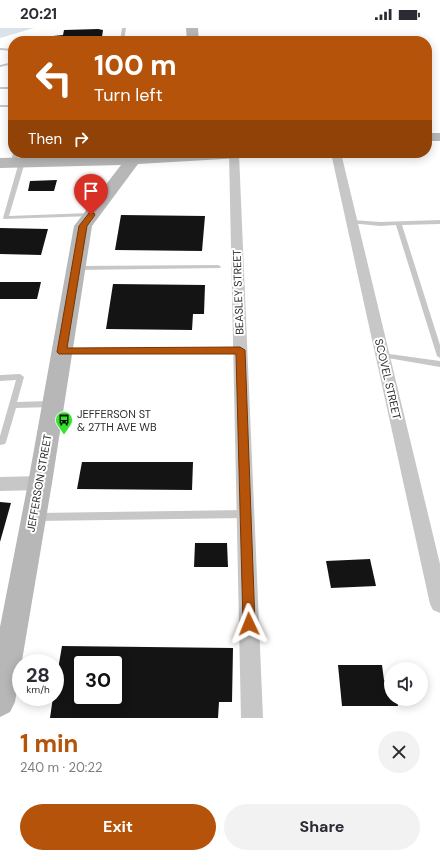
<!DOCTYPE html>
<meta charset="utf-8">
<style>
body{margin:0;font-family:"DM Sans",sans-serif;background:#f2f2f3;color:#2b2b33;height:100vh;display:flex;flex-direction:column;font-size:15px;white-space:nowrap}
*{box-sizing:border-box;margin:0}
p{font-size:13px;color:#7c7c81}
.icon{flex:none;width:22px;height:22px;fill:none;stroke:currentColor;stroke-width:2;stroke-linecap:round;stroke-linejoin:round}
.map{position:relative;height:690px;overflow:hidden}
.drawer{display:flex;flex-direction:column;background:#fff;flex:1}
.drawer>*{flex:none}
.top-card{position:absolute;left:8px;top:8px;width:424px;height:122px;border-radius:16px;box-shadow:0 2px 10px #0003;background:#b45309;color:#fff;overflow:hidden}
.tools{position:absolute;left:384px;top:634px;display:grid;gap:8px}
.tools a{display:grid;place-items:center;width:44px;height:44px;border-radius:50%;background:#fff;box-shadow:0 2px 10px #0003;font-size:20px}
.speed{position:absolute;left:12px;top:626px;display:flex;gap:8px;font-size:20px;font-weight:700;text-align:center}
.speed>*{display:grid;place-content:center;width:52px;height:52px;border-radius:50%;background:#fff;box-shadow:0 2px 10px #0003;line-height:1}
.speed small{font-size:10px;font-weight:400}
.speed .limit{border:2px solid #111;border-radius:6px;background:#fff;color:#111}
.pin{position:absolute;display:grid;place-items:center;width:34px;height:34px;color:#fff;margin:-41px -17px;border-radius:50% 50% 50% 0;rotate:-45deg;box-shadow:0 0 4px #0007}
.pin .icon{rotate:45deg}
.me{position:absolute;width:44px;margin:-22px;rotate:358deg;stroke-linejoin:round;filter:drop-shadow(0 0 3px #0008)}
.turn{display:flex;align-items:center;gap:14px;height:84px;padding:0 20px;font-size:18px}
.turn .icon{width:52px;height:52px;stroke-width:2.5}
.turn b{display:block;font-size:28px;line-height:34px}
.then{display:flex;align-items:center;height:38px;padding:0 20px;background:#0003;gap:8px;font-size:15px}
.round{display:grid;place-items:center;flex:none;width:42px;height:42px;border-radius:21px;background:#f2f2f3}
.headline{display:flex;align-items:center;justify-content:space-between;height:68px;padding:0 20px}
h1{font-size:24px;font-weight:700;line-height:30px;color:#b45309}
.primary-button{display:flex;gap:8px;margin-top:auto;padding:8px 20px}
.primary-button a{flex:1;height:46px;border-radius:24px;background:#b45309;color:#fff;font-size:16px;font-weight:700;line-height:46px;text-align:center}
.primary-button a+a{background:#f2f2f3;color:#2b2b33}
.status{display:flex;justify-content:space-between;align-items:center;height:28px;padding:0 20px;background:#fff;direction:ltr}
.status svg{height:11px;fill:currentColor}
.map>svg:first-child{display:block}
.green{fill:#dae2ea}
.building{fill:#141414;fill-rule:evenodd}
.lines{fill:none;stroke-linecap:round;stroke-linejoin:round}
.lane{fill:#c7c7c7;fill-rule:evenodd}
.street{fill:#c7c7c7;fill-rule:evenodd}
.secondary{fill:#b7b7b7;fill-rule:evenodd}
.route{fill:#b45309;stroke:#753606}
.labels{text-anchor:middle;stroke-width:4;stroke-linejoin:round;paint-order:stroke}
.street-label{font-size:11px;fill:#2d2d2d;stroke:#fff}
.poi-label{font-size:11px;fill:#2d2d2d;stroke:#fff;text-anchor:start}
</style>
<div class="status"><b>20:21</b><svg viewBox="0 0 49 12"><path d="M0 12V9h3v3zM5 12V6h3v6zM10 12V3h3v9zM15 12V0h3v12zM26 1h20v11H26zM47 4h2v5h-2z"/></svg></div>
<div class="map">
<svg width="440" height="690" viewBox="0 0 440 690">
<rect width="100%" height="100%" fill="#fff"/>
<polygon class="green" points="0,0 34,0 0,10"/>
<g class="building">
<polygon points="98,1 103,2 102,9 97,9 97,13 50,13 53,8 63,7 64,2"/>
<polygon points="57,152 54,163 28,163 30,153"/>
<polygon points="121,187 205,188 202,223 115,222"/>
<polygon points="0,200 48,201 41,227 0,226"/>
<polygon points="0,254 41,254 37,271 0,271"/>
<polygon points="113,256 205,257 204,286 193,286 192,302 106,301"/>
<polygon points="82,434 193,434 192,462 77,461"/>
<polygon points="0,474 11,475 0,514"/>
<polygon points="195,515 227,515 228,539 194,539"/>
<polygon points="370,531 376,558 331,560 326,533"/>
<path d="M 62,618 L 233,620 L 232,674 L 219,674 L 218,690 L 50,690 L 53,669 L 55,669 L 55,659 ZM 81,635 L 115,635 L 115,669 L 81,669 Z"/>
<polygon points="338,637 382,637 384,652 391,652 391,671 397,671 398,678 342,678"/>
</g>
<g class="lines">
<g class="lane">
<polygon points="122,0 126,0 124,13 120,13"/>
<polygon points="0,20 13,21 13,23 0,22"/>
<polygon points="13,34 13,36 0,39 0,37"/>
<rect x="0" y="59" width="13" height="2"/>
<rect x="0" y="77" width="13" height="2"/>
<polygon points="13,125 19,125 17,134 14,136 11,134"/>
<polygon points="68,125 74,125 72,134 68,134 67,133"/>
<polygon points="22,132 25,134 9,188 90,185 93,187 92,188 4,191 3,190 19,134"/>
<polygon points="352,192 380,194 440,192 440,196 402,197 440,317 440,330 437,328 396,197 380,198 350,195 350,193"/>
<polygon points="218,237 220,238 221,239 220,240 76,242 73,240 76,238"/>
<polygon points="240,320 243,322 240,324 64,326 61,324 64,322"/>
<polygon points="380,325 382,325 440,333 440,339 382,329 379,327"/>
<polygon points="20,346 24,349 17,374 51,373 54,374 55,376 54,378 51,379 16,380 6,414 5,416 0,417 0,408 16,352 0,353 0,347"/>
<polygon points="245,482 248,484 249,486 248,488 245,490 38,493 35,492 34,489 35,486 38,485"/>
</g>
<g class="street">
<polygon points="229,125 239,126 263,690 241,690"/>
<polygon points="331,125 341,125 440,536 440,585 433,582 430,576"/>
<polygon points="40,448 46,450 49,455 46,460 40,462 0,463 0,449"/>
</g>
<g class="secondary">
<polygon points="186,0 198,0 199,13 187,13"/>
<rect x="427" y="105" width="13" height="8"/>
<polygon points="132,125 150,125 149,126 249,125 246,128 241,130 138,136 92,198 52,455 15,674 10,684 0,689 0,599 28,455 74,198 121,137 0,140 0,130 129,127"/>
</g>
</g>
<polygon class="route" points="89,185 94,185 95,187 87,198 67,320 240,319 245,322 255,596 253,600 249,602 245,600 243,596 236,326 59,326 57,324 79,198"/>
<defs>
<g id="bus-pin" transform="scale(0.9)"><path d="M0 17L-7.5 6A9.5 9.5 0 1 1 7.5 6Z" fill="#33e330" stroke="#fff"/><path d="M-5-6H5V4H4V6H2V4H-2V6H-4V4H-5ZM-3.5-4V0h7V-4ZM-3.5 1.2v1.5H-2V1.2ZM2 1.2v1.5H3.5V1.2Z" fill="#111"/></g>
</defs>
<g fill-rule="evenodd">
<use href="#bus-pin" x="64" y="392"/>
</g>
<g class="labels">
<g class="street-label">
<text transform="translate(238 264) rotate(-92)" y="4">BEASLEY STREET</text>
<text transform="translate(388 351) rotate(77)" y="4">SCOVEL STREET</text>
<text transform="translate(39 455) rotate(-80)" y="4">JEFFERSON STREET</text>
</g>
<g class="poi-label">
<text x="77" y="390">JEFFERSON ST<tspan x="77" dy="13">&amp; 27TH AVE WB</tspan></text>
</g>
</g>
</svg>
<div class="tools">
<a><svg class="icon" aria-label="sound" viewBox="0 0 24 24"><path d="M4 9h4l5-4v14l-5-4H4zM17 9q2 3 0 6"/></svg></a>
</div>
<div class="speed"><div>28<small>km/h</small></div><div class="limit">30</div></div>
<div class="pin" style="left:91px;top:187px;background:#d93025"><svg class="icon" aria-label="arrive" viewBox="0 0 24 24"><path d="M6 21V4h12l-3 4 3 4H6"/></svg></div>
<svg class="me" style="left:249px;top:596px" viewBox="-20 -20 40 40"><path d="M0-17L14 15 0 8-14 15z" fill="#b45309" stroke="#fff" stroke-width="4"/></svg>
<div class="top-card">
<div class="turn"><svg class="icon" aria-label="left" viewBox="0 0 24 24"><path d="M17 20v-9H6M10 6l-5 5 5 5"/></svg><div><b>100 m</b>Turn left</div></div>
<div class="then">Then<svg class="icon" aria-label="right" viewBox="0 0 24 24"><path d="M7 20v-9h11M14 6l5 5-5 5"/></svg></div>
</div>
</div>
<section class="drawer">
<div class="headline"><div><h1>1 min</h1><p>240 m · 20:22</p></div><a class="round"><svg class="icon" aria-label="close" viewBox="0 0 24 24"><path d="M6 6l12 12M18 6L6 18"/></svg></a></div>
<div class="primary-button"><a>Exit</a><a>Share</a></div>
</section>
